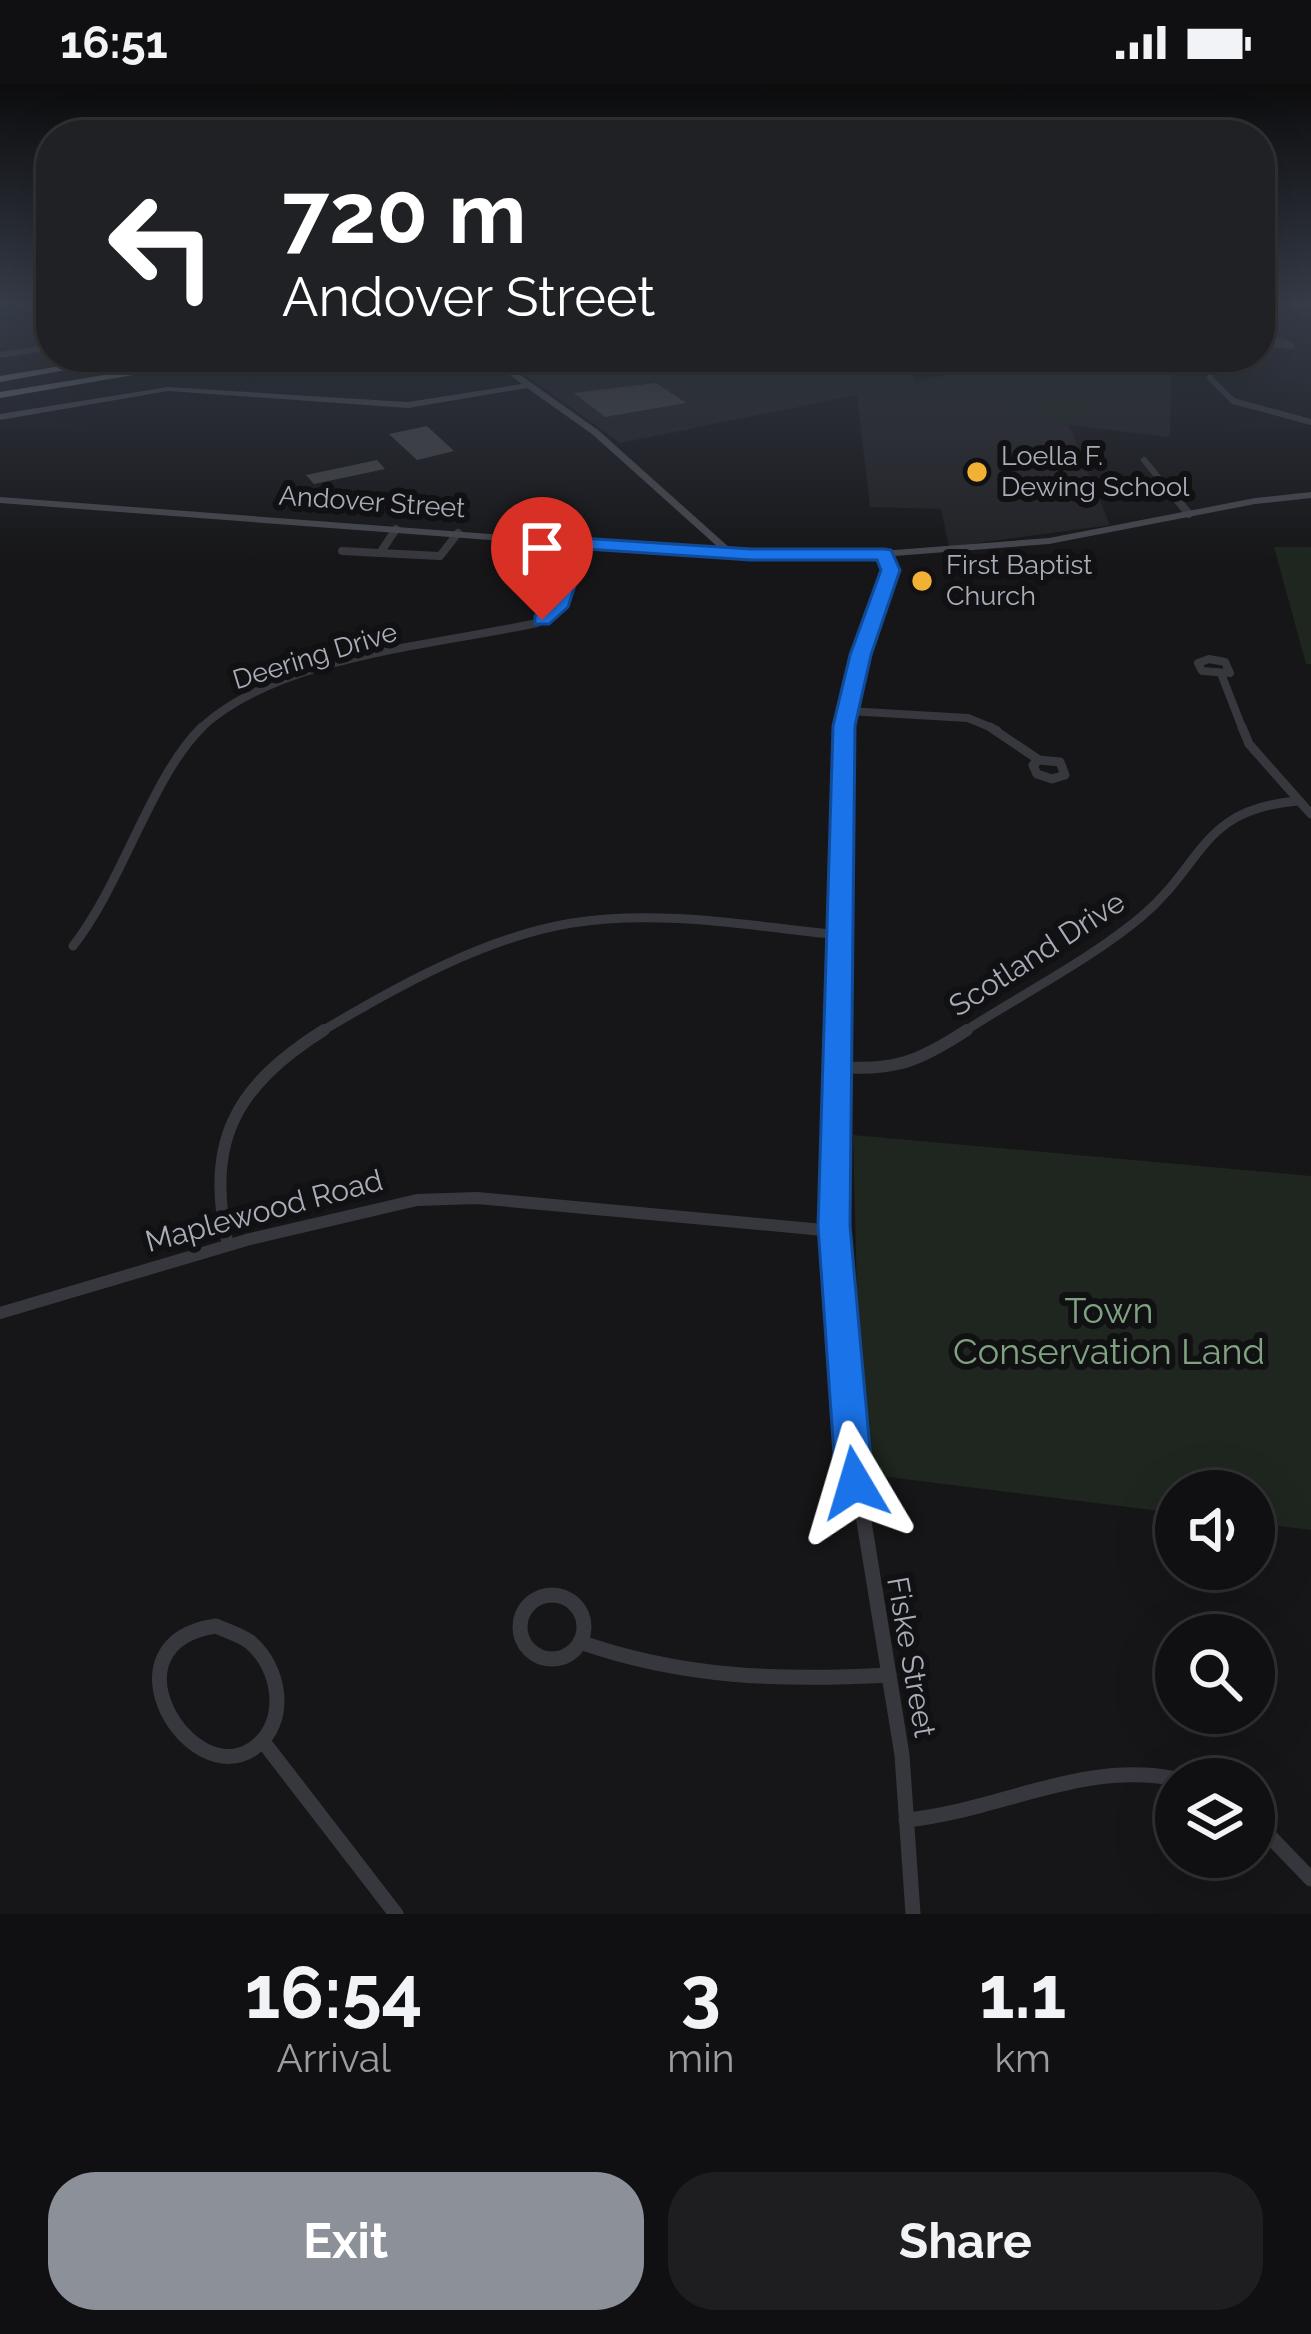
<!DOCTYPE html>
<style>
body{margin:0;font-family:Raleway,sans-serif;background:#1e1e20;color:#f1f3f6;height:100vh;display:flex;flex-direction:column;font-size:45px;white-space:nowrap}
*{box-sizing:border-box;margin:0}
p{font-size:39px;color:#9c9d9f}
.icon{flex:none;width:66px;height:66px;fill:none;stroke:currentColor;stroke-width:2;stroke-linecap:round;stroke-linejoin:round}
.map{position:relative;height:1830px;overflow:hidden}
.panel{display:flex;flex-direction:column;background:#101012;flex:1}
.panel>*{flex:none}
.top-card{position:absolute;left:36px;top:36px;width:1239px;height:252px;border-radius:48px;box-shadow:0 12px 48px #0002,0 0 0 3px #303032;background:#202124;color:#fff;overflow:hidden}
.fabs{position:absolute;left:1155px;top:1386px;display:grid;gap:24px}
.fabs a{display:grid;place-items:center;width:120px;height:120px;border-radius:50%;background:#101012;box-shadow:0 12px 48px #0002,0 0 0 3px #303032;font-size:60px}
.pin{position:absolute;display:grid;place-items:center;width:102px;height:102px;color:#fff;margin:-123px -51px;border-radius:50% 50% 50% 0;rotate:-45deg;box-shadow:0 0 12px #0007}
.pin .icon{rotate:45deg}
.me{position:absolute;width:132px;margin:-66px;rotate:353deg;stroke-linejoin:round;filter:drop-shadow(0 0 9px #0008)}
.turn{display:flex;align-items:center;gap:42px;height:252px;padding:0 48px;font-size:54px}
.turn .icon{width:156px;height:156px;stroke-width:2.5}
.turn b{display:block;font-size:84px;line-height:102px}
.eta{display:flex;justify-content:space-evenly;align-items:center;height:204px;text-align:center}
.eta b{font-size:72px;font-weight:700;line-height:84px}
.primary-button{display:flex;gap:24px;margin-top:auto;padding:24px 48px}
.primary-button a{flex:1;height:138px;border-radius:48px;background:#8c9099;color:#fff;font-size:48px;font-weight:700;line-height:138px;text-align:center}
.primary-button a+a{background:#1e1e20;color:#f1f3f6}
.status{display:flex;justify-content:space-between;align-items:center;height:84px;padding:0 60px;background:#101012;direction:ltr}
.status svg{height:33px;fill:currentColor}
.map>svg:first-child{display:block}
.built{fill:#222225}
.green{fill:#1e261f}
.building{fill:#404145}
.lines{fill:none;stroke-linecap:round;stroke-linejoin:round}
.street-far4{stroke:#37383d;stroke-width:6}
.street-far3{stroke:#37383d;stroke-width:8}
.street-far2{stroke:#37383d;stroke-width:9}
.street-far1{stroke:#37383d;stroke-width:12}
.street{stroke:#37383d;stroke-width:15}
.secondary{fill:#45474d;fill-rule:evenodd}
.highway{fill:#63666e;fill-rule:evenodd}
.route{fill:#1a73e8;stroke:#114b97;stroke-width:3}
.poi-dot{fill:#f2b134;stroke:#111113;stroke-width:4.5}
.labels{text-anchor:middle;stroke-width:12;stroke-linejoin:round;paint-order:stroke}
.far-poi-label{font-size:27px;fill:#a8adb8;stroke:#111113;text-anchor:start}
.far-street-label{font-size:27px;fill:#a8adb8;stroke:#111113}
.street-label{font-size:30px;fill:#a8adb8;stroke:#111113}
.near-park-label{font-size:36px;fill:#7fa381;stroke:#111113}
</style>
<div class="status"><b>16:51</b><svg viewBox="0 0 49 12"><path d="M0 12V9h3v3zM5 12V6h3v6zM10 12V3h3v9zM15 12V0h3v12zM26 1h20v11H26zM47 4h2v5h-2z"/></svg></div>
<div class="map">
<svg width="1311" height="1830" viewBox="0 0 1311 1830">
<rect width="100%" height="100%" fill="#161618"/>
<polygon class="built" points="562,273 910,273 915,279 910,281 915,298 1023,273 1172,273 1170,349 1168,353 1069,341 1110,441 949,463 941,425 870,423 857,311 620,359 514,282"/>
<g class="green">
<polygon points="1016,302 1086,312 1089,315 1075,338 1064,339 997,313"/>
<polygon points="1274,463 1311,463 1311,580 1306,580"/>
<polygon points="853,1051 1311,1092 1311,1446 1254,1439 1254,1407 1176,1407 1176,1429 872,1391 859,1290"/>
</g>
<g class="building">
<polygon points="656,299 686,319 605,333 574,309"/>
<polygon points="427,342 454,367 417,376 389,350"/>
<polygon points="377,376 385,385 314,400 306,391"/>
</g>
<g class="lines">
<g class="street-far4">
<polyline points="1260,259 1280,256 1291,262 1261,259"/>
<polyline points="0,271 51,263"/>
<polyline points="1217,273 1210,294 1233,317 1311,338"/>
<polyline points="1144,376 1171,409"/>
</g>
<g class="street-far3">
<polyline points="1169,406 1189,430"/>
<polyline points="396,445 380,469 440,472 458,449"/>
<polyline points="342,467 380,469"/>
<polygon points="1209,575 1225,578 1230,589 1202,587 1198,579"/>
<polyline points="1222,592 1243,646"/>
<polyline points="848,627 968,634 997,646"/>
<path d="M 199,646 C 275,572 437,561 537,539 L 558,523 L 580,459"/>
<polyline points="844,646 860,571 890,486 884,471"/>
</g>
<g class="street-far2">
<polyline points="990,643 1039,676"/>
<polyline points="1242,643 1249,660 1311,730"/>
<polygon points="1039,676 1060,678 1065,691 1052,695 1037,690 1033,681"/>
<path d="M 73,862 C 123,798 151,693 202,643"/>
<path d="M 319,949 C 394,904 485,853 572,839 C 660,825 751,842 839,851"/>
<polyline points="838,949 844,643"/>
<path d="M 962,949 C 1020,911 1088,877 1141,833 C 1205,779 1200,725 1298,717"/>
</g>
<g class="street-far1">
<polyline points="838,946 834,1147 847,1336"/>
<path d="M 837,983 C 895,987 918,978 967,946"/>
<path d="M 228,1161 C 204,1059 235,1002 324,946"/>
<polyline points="0,1229 250,1155 417,1116 477,1114 834,1147"/>
</g>
<g class="street">
<polyline points="847,1333 902,1671 913,1830"/>
<circle cx="552" cy="1543" r="32"/>
<path d="M 216,1542 C 227,1547 241,1551 250,1558 C 281,1584 289,1639 254,1664 C 190,1709 99,1559 216,1542 Z"/>
<path d="M 580,1558 C 682,1594 782,1597 889,1591"/>
<polyline points="265,1660 396,1830"/>
<path d="M 906,1736 C 1000,1727 1081,1676 1177,1695"/>
<polyline points="1254,1736 1311,1795"/>
</g>
<polygon class="secondary" points="486,273 495,273 598,346 731,465 868,468 1049,454 1255,414 1311,408 1311,414 1255,420 1049,460 868,474 664,469 0,419 0,413 664,463 719,464 592,350 527,304 408,324 168,307 0,336 0,330 168,303 408,318 522,300"/>
<g class="highway">
<polygon points="116,273 138,273 0,298 0,292"/>
<polygon points="215,273 237,273 0,314 0,308"/>
</g>
</g>
<linearGradient id="sky" x2="0" y2="1"><stop stop-color="#0c0c0d"/><stop offset="0.46" stop-color="#363c48"/><stop offset="1" stop-color="#363c48" stop-opacity="0"/></linearGradient>
<rect width="1311" height="478" fill="url(#sky)"/>
<polygon class="route" points="580,454 751,465 884,465 891,466 900,486 871,571 855,642 850,1142 873,1399 868,1412 855,1417 842,1412 836,1399 818,1142 833,642 850,571 881,486 877,476 751,476 587,465 568,523 549,540 535,540 535,532 549,520 571,459"/>
<g class="poi-dot">
<circle cx="977" cy="388" r="12"/>
<circle cx="922" cy="497" r="12"/>
</g>
<g class="labels">
<g class="far-poi-label">
<text x="1001" y="381">Loella F.<tspan x="1001" dy="31">Dewing School</tspan></text>
<text x="946" y="490">First Baptist<tspan x="946" dy="31">Church</tspan></text>
</g>
<g class="far-street-label">
<text transform="translate(372 418) rotate(4)" y="9">Andover Street</text>
<text transform="translate(315 572) rotate(-17)" y="9">Deering Drive</text>
</g>
<g class="street-label">
<text transform="translate(1037 870) rotate(-33)" y="10">Scotland Drive</text>
<text transform="translate(264 1127) rotate(-15)" y="10">Maplewood Road</text>
<text transform="translate(911 1573) rotate(80)" y="10">Fiske Street</text>
</g>
<g class="near-park-label">
<text x="1109" y="1239">Town<tspan x="1109" dy="41">Conservation Land</tspan></text>
</g>
</g>
</svg>
<div class="fabs">
<a><svg class="icon" aria-label="sound" viewBox="0 0 24 24"><path d="M4 9h4l5-4v14l-5-4H4zM17 9q2 3 0 6"/></svg></a>
<a><svg class="icon" aria-label="search" viewBox="0 0 24 24"><circle cx="10" cy="10" r="6"/><path d="M15 15l6 6"/></svg></a>
<a><svg class="icon" aria-label="layers" viewBox="0 0 24 24"><path d="M12 4l9 5-9 5-9-5zM3 14l9 5 9-5"/></svg></a>
</div>
<div class="pin" style="left:542px;top:536px;background:#d93025"><svg class="icon" aria-label="arrive" viewBox="0 0 24 24"><path d="M6 21V4h12l-3 4 3 4H6"/></svg></div>
<svg class="me" style="left:855px;top:1399px" viewBox="-20 -20 40 40"><path d="M0-17L14 15 0 8-14 15z" fill="#1a73e8" stroke="#fff" stroke-width="4"/></svg>
<div class="top-card">
<div class="turn"><svg class="icon" aria-label="left" viewBox="0 0 24 24"><path d="M17 20v-9H6M10 6l-5 5 5 5"/></svg><div><b>720 m</b>Andover Street</div></div>
</div>
</div>
<section class="panel">
<div class="eta">
<div><b>16:54</b><p>Arrival</p></div>
<div><b>3</b><p>min</p></div>
<div><b>1.1</b><p>km</p></div>
</div>
<div class="primary-button"><a>Exit</a><a>Share</a></div>
</section>
